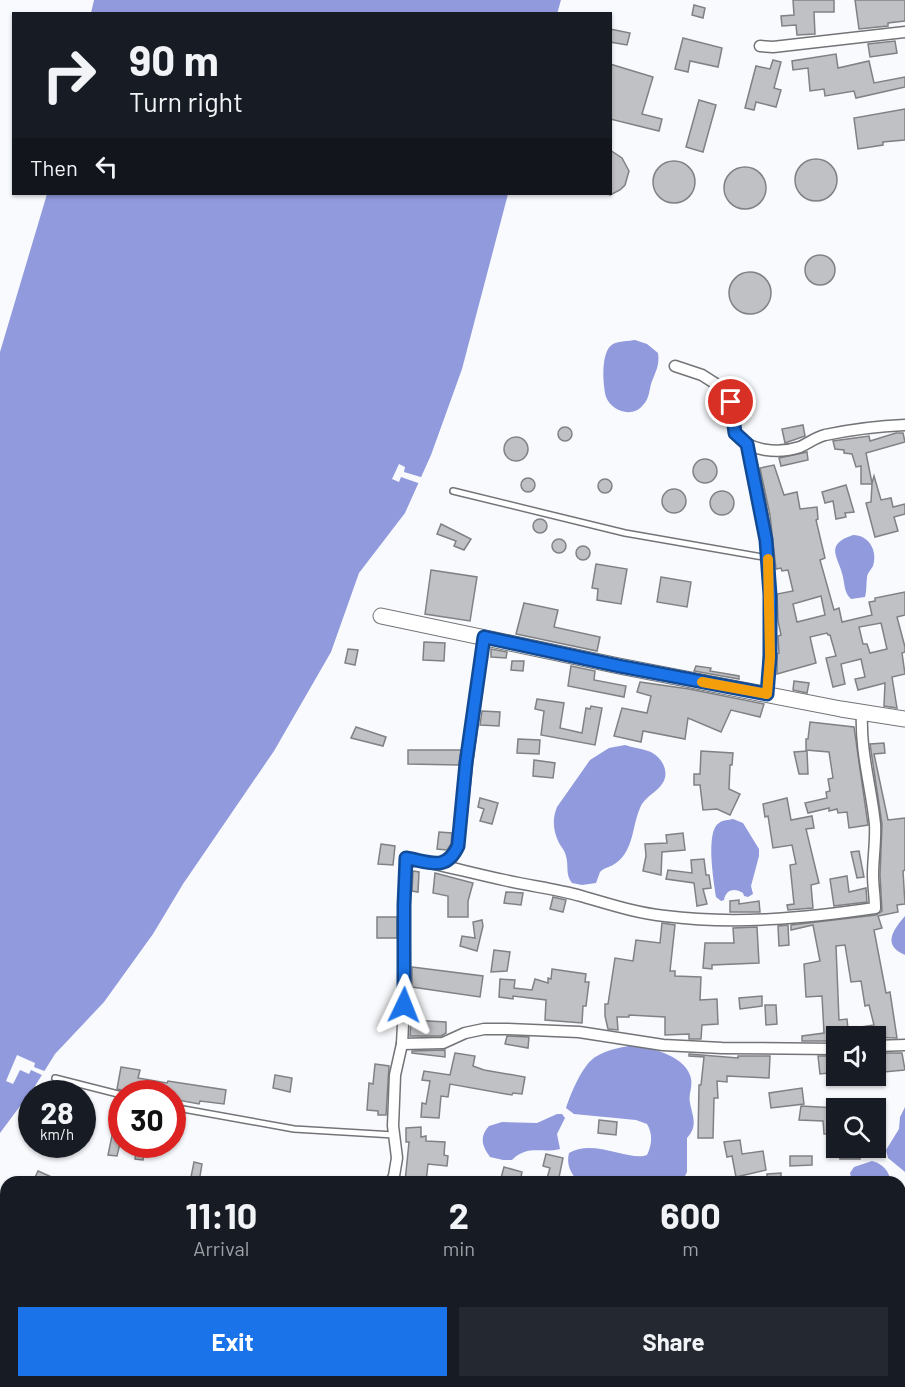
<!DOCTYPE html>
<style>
body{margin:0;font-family:Barlow,sans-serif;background:#242831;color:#f1f3f6;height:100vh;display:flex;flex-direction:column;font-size:22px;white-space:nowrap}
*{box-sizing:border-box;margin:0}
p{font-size:20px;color:#9ea1a6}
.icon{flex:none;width:33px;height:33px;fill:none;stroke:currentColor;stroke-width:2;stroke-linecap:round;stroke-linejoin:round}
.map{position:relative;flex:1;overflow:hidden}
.details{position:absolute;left:0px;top:1176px;width:906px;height:212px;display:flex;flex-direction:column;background:#171b24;border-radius:18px 18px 0 0;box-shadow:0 2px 4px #0004}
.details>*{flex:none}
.guide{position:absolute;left:12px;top:12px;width:600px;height:183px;border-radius:0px;box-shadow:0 2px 4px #0004;background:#171b24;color:#f1f3f6;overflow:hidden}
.fabs{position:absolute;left:826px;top:1026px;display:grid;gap:12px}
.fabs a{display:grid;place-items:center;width:60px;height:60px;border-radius:0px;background:#171b24;box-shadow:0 2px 4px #0004;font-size:30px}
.speed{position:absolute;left:18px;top:1080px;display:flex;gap:12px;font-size:30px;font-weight:700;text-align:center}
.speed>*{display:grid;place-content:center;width:78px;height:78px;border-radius:50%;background:#171b24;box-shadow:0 2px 4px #0004;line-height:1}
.speed small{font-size:15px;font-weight:400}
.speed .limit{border:9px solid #d22;background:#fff;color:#111}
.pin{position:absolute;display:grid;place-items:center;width:51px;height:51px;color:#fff;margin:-26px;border:3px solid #fff;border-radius:50%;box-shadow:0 2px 6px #0007}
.me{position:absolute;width:66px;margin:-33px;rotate:2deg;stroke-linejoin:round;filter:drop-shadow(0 0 4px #0008)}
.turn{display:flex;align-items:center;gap:21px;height:126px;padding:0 18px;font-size:27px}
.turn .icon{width:78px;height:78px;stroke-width:2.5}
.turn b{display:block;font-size:42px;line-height:51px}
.then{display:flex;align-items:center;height:57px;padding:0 18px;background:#0003;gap:12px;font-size:22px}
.eta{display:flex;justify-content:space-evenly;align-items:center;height:102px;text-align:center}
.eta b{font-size:36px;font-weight:700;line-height:42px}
.action{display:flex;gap:12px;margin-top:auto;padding:12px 18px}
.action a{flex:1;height:69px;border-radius:0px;background:#1a73e8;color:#fff;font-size:24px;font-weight:700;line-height:69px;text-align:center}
.action a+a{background:#242831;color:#f1f3f6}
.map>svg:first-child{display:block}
.built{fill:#ebedf9}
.water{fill:#919add}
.pier{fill:#f9fafd}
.building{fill:#c0c1c4;stroke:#808184;stroke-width:1.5;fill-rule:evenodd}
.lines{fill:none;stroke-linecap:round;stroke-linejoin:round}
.lane-casing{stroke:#737477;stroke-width:8}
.street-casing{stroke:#737477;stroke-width:13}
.secondary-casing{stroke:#737477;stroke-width:17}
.lane{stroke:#fff;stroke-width:5}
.street{stroke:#fff;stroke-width:10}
.secondary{stroke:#fff;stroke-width:15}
.route-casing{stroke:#114b97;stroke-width:15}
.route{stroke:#1a73e8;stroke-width:10}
.slow{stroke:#f59e0b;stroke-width:10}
</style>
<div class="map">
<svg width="905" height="1387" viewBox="0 0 905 1387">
<rect width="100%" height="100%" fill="#f9fafd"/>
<polygon class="built" points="0,1279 6,1281 6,1382 181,1382 206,1387 0,1387"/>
<g class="water">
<polygon points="94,0 561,0 557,14 91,13"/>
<polygon points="47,194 508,194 462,369 431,455 405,513 359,573 331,652 274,751 183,884 153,934 104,1002 55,1054 35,1086 0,1133 0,352"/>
<path d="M 635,340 L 647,344 L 658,353 C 660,366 655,372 651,384 C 649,392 649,399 643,405 C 633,418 612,412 606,397 C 603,386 600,351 613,344 C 619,341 629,341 635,340 Z"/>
<path d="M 853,535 C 869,535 878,551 873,566 C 871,570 867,573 867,578 C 866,585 867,590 865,597 L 851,599 C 844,592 845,586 843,577 C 839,557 823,545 853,535 Z"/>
<path d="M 625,745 C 633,748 640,748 648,751 C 661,755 671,772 662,784 C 656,793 644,797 640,808 C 632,826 634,850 616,863 C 611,867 605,867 600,872 L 596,883 L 582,885 L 572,883 C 565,874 569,866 566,856 C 565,851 562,848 559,843 C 553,831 552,819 557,807 L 590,760 L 609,748 Z"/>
<path d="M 733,819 L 743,823 L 759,849 L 759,856 L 751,886 L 753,894 L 748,897 L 744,896 L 743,893 C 735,888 726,889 724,900 L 721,901 L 716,897 C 714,883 705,831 719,823 C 722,820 729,820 733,819 Z"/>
<path d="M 905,916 L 905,955 C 881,945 894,929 905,916 Z"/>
<path d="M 629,1046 C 648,1046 683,1055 690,1075 C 694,1085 688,1094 690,1103 C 693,1118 698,1126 687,1138 L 687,1172 L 682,1182 L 579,1182 C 571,1174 566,1165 569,1153 C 593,1138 631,1162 647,1155 C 652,1145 653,1134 647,1124 L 636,1120 L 574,1114 L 566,1108 C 571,1093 583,1063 597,1056 C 607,1050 618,1048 629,1046 Z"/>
<polygon points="905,1107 905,1172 888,1158 886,1150 899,1129 900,1117"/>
<path d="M 557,1114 L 562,1114 L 565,1118 L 557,1134 L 560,1149 C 542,1154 528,1144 512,1160 L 503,1160 L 490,1157 C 482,1146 479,1137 489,1126 L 502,1122 L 537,1123 Z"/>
<path d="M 872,1161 C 883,1164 889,1171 891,1182 L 852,1182 L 850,1173 L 854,1167 Z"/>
<polygon points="900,1275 905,1276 905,1327 900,1332"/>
<polygon points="425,1382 609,1382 615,1387 426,1387"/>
<polygon points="817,1382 869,1382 868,1387 816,1387"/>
</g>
<g class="pier">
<polygon points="399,464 405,467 404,472 424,478 421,484 401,477 399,482 392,479"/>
<polygon points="17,1055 35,1063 34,1067 47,1072 44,1076 31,1070 29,1074 20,1070 13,1084 6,1081"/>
</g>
<g class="building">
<polygon points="793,0 834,0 834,12 814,12 815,34 797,35 796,25 782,26 781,16 794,15"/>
<polygon points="855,0 905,0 905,21 888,23 888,26 859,29"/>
<polygon points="694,5 705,8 703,18 692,15"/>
<polygon points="610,29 630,33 627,45 610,42"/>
<polygon points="683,38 722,48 718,67 690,61 688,72 675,69"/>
<polygon points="895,41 897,53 870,57 868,44"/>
<polygon points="836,54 838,68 869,61 874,83 905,77 905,87 856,98 854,91 825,96 824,89 810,91 808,68 793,70 792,61"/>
<polygon points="773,60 781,62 774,88 781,90 776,107 756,102 754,110 745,108 756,66 770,69"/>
<polygon points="610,64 653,77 642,114 662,119 659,131 610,119"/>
<polygon points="699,100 716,105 703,152 686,147"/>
<polygon points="905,109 905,140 883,142 883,145 858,149 854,118"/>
<polygon points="610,150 622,158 629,171 625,185 620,190 610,195"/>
<circle cx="816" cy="180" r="21"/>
<circle cx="674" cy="182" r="21"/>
<circle cx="745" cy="188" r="21"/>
<circle cx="820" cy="270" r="15"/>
<circle cx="750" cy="293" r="21"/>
<polygon points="803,425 805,436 785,443 782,429"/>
<circle cx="565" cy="434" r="7"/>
<polygon points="896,433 903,433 905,442 866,453 872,483 874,476 881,500 891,498 893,507 905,504 905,514 894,517 898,531 875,537 866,503 871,502 872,484 861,484 861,466 856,467 852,454 844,453 844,450 835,449 833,441 869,436 870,441"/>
<circle cx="516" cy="449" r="12"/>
<polygon points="807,452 808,460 781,466 779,458"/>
<circle cx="705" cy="471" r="12"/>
<path d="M 774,465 L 784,495 L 797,492 L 800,509 L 817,507 L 818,519 L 816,520 L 825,558 L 820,560 L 834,610 L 839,608 L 842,622 L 872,615 L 869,602 L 875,601 L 875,598 L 905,592 L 905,615 L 897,617 L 905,647 L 905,652 L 902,653 L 905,674 L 892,677 L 897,708 L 884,706 L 885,683 L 858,690 L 855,679 L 865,677 L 861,659 L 841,664 L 845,684 L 833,687 L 826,658 L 836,656 L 830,635 L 828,635 L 827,633 L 810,637 L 816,663 L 777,674 L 777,654 L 779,653 L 778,636 L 781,635 L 778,621 L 777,594 L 793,591 L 788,570 L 782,571 L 781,568 L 776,569 L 770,515 L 760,468 ZM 821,596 L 825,615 L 797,622 L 793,604 ZM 881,623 L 887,649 L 870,653 L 867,644 L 863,644 L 859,627 Z"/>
<circle cx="528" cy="485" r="7"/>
<circle cx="605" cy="486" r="7"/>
<polygon points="846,485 854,512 845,513 846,517 836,519 833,501 825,503 822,492"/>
<circle cx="674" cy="501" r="12"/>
<circle cx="722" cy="503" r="12"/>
<circle cx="540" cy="526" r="7"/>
<polygon points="441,524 471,539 464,550 454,546 456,541 437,534"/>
<circle cx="559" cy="546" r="7"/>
<circle cx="583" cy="553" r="7"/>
<polygon points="596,564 627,569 621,604 597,600 598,589 592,588"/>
<polygon points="431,570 477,577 470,621 425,614"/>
<polygon points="661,577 691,582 687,607 657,602"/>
<polygon points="524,603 558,610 554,627 600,637 597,651 516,634"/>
<polygon points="424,642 445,643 444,661 423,660"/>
<polygon points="348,649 358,650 355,665 345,663"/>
<polygon points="491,649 507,652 506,658 491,657"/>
<polygon points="512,661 524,661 523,671 511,670"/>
<polygon points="571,666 595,671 594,680 626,686 624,697 568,686"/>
<polygon points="696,666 711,668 710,671 739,676 739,679 694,671"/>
<polygon points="794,681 809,683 807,693 793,690"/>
<polygon points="640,682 689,689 764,704 760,717 731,710 721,732 688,718 685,739 643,731 641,742 614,736 622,708 647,713 651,696 637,692"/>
<polygon points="537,699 564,703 560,728 582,733 586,708 590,709 591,706 602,708 595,745 541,735 544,711 535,709"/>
<polygon points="482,711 500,712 499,726 480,725"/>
<polygon points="810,722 854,727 868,825 849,828 847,812 838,813 837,809 829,811 829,808 808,813 805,803 827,798 826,792 830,791 828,779 833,778 829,752 806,750 806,739 808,739"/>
<polygon points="356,727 386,737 383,746 351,738"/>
<polygon points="518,739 540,740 539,754 517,753"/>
<path d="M 884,743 L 885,753 L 874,754 L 888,820 L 905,818 L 905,870 L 903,871 L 905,904 L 897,905 L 898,912 L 878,916 L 882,928 L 874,930 L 886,993 L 890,992 L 897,1038 L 837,1036 L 837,1041 L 802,1041 L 802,1036 L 824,1033 L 822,996 L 806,997 L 804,964 L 820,961 L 813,925 L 791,930 L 791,925 L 876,915 L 882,911 L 880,875 L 882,824 L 870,744 ZM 845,945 L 851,982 L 861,981 L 865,1006 L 869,1005 L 874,1025 L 848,1029 L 847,1019 L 839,1020 L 836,946 Z"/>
<polygon points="408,750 461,750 459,765 408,764"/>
<polygon points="701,751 733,753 732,765 730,765 729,789 740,794 730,815 717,809 703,810 700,785 694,785 694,774 700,774"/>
<polygon points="807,751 808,774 799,774 794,752"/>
<polygon points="534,760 555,763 553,778 533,776"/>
<polygon points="480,798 498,803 492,824 480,821 484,809 478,807"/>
<polygon points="787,798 791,820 812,816 814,828 806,829 819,883 811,885 813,908 788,910 787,905 794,904 790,865 796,864 792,845 773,848 768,816 765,817 763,804"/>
<polygon points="439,832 452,833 451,844 447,850 437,849"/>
<polygon points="683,833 685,850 662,852 661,875 643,871 646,856 645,844 667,843 666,835"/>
<polygon points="381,844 395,846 393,865 378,864"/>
<polygon points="859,851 864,877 857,878 851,852"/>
<polygon points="704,859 706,875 709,875 711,888 703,889 707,904 697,906 694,883 666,879 668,870 692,873 691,860"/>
<polygon points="413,871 419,872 418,892 412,891"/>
<polygon points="435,873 473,883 468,901 468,917 448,917 448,896 433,893"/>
<polygon points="847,876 849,892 866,888 867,902 834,906 830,879"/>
<polygon points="506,892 523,893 521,905 504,903"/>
<polygon points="553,897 566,900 563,912 550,909"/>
<polygon points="739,900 739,904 759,901 760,912 730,912 730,901"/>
<rect x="377" y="917" width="20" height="21"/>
<polygon points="482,920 483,926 477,951 460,946 462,936 475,938 473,922"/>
<polygon points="662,923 675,925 670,971 675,971 675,976 701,977 700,1000 717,999 718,1024 702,1025 701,1039 689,1039 689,1034 665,1035 665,1017 629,1015 629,1017 617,1017 618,1030 608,1029 605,1016 605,1004 608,1004 615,958 633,961 636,940 660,943"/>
<polygon points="788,925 789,945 779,946 778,926"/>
<polygon points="757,927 759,963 712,965 712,969 703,968 705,943 734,943 733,928"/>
<polygon points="494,950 510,952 507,971 491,972"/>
<polygon points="412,967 483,976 480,997 412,987"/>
<polygon points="552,969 586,974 585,982 589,982 586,1006 583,1006 582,1023 545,1020 546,1000 513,996 513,999 499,997 500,979 515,980 514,988 532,990 535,979 548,983 548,978 551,979"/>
<polygon points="762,996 762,1006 740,1009 739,998"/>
<polygon points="765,1005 776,1005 777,1024 766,1025"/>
<polygon points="411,1020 446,1022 446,1033 441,1036 410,1036"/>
<polygon points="507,1036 529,1037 528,1048 505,1044"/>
<polygon points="445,1050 445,1057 412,1053 412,1051"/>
<polygon points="455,1053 475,1056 473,1066 484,1070 525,1077 522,1094 513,1093 512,1095 450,1084 448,1097 441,1096 439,1118 421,1117 422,1103 426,1104 430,1081 422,1080 424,1071 450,1075"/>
<polygon points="882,1053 902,1053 905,1070 884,1072"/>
<polygon points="689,1054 738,1058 738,1056 770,1056 769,1078 727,1076 727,1082 717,1081 718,1098 714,1098 713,1138 698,1138 699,1085 701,1085 704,1057 689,1056"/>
<polygon points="818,1056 837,1056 837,1072 820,1074"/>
<polygon points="375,1064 389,1066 386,1115 378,1115 378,1111 367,1110 369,1083 373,1084"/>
<polygon points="121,1067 140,1070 138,1078 167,1083 168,1081 226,1090 224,1104 200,1101 199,1104 172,1099 172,1094 137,1094 117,1089"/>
<polygon points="275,1075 292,1078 290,1092 273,1088"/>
<polygon points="802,1088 804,1104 771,1108 769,1093"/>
<polygon points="801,1106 837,1108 837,1140 828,1140 828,1134 824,1134 823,1121 799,1120"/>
<polygon points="117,1111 122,1111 122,1135 117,1156 108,1155"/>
<polygon points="599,1120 617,1122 616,1135 598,1133"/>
<polygon points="421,1127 421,1137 426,1136 426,1141 445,1142 444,1155 448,1156 447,1166 428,1164 426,1182 405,1182 409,1142 406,1142 406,1128"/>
<polygon points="740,1140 742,1154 763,1151 766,1170 736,1177 732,1156 727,1157 724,1142"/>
<polygon points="137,1144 146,1144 143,1160 135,1159"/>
<polygon points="838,1148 868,1148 868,1157 860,1157 860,1159 840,1159"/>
<polygon points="546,1154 563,1158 558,1182 546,1182 550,1168 543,1166"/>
<polygon points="790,1156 812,1156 812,1165 790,1166"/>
<polygon points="194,1162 202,1164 199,1182 190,1182"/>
<polygon points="504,1167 522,1172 520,1182 500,1182"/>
<polygon points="38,1171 63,1182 33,1182"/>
<polygon points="781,1173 781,1182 767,1182 767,1174"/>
</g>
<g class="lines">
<g class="lane-casing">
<g id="lane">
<polyline points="453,491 625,533 768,558"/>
<polyline points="55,1078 122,1095"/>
<polyline points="172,1107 294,1129 394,1135"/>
<polyline points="0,1371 5,1351"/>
<polyline points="116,1382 137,1387"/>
<polyline points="61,1387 62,1382"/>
</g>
</g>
<g class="street-casing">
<g id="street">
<polyline points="760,46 773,47 905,32"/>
<path d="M 675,366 L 702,375 L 727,391 L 733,415 L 735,433 C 749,452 779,454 800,447 C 809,443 814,438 825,435 C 849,430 881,426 905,425"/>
<path d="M 747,444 C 754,476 763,508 766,540 C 772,591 771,643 767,694"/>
<path d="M 442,864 C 451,860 454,854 458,846 L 467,763 L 484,637"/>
<polyline points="402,1044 443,1043 465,1033 484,1029 507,1029 579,1032 663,1045 722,1048 837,1049"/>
<polyline points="876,1046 905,1045"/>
<path d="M 391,1182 L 394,1176 L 397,1158 L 393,1126 L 395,1075 L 402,1044 L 405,985 L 404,905 L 406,858 C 439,864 471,873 504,880 C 530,886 556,889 581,896 C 609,904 636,913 665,916 C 735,925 806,918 875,908 C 875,897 873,886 873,875 C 873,858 876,841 875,824 C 871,786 860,751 862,713"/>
<polyline points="900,1349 905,1348"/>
<polyline points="367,1387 368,1382"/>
</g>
</g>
<g class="secondary-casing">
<g id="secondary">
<polyline points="381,616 619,666 841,709 905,719"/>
<polyline points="900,1241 905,1234"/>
<polyline points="805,1387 809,1382"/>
</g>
</g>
<use href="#lane" class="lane"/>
<use href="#street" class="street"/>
<use href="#secondary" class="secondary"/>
</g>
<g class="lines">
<g class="route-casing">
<path id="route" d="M 404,1005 L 404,905 L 406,858 C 430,862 446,872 458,846 L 466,763 L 484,637 L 619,666 L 767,694 L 770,657 L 770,595 L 766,540 L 747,444 L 735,433 L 731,402"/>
</g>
<use href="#route" class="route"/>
<polyline class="slow" points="702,682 767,694 770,657 768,559"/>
</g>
</svg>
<div class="fabs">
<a><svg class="icon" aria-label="sound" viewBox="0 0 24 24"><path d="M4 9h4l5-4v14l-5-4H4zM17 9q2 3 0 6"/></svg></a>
<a><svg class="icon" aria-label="search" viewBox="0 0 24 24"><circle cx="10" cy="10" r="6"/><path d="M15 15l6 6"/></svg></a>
</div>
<div class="speed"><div>28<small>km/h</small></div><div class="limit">30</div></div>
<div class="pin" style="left:731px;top:402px;background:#d93025"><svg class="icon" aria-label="arrive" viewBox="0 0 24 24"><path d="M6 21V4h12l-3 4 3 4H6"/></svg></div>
<svg class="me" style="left:404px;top:1005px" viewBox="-20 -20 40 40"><path d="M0-17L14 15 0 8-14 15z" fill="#1a73e8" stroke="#fff" stroke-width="4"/></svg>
<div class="guide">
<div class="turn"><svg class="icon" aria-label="right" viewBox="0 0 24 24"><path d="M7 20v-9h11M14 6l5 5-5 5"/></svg><div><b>90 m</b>Turn right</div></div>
<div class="then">Then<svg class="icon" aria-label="left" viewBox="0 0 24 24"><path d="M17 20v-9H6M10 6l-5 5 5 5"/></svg></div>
</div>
<section class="details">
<div class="eta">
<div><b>11:10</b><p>Arrival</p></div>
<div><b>2</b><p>min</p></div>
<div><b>600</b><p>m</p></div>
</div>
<div class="action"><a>Exit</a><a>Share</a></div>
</section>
</div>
